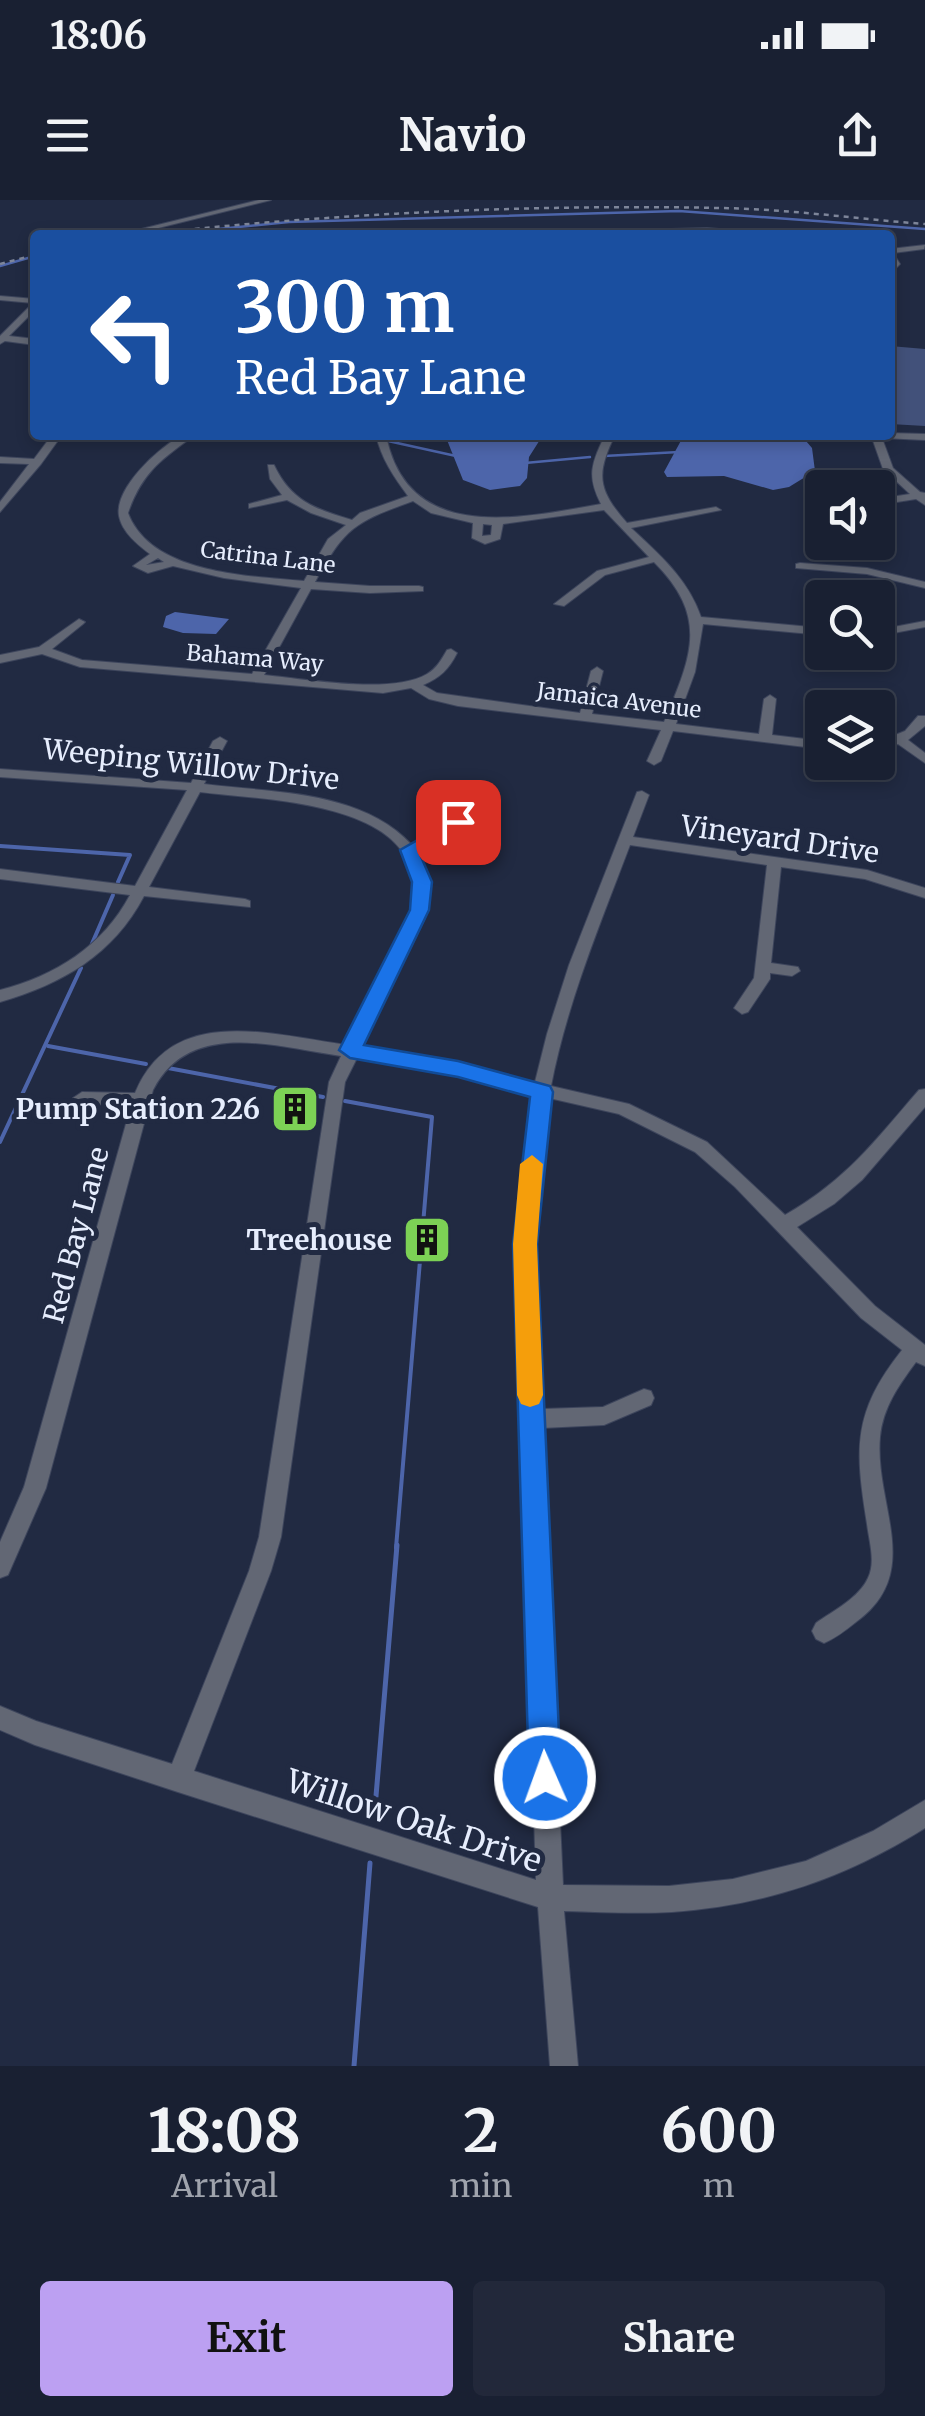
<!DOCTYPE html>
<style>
body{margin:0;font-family:Merriweather,serif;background:#22283a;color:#f1f3f6;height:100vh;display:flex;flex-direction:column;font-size:38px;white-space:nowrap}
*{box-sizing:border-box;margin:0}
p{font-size:32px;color:#9fa3ac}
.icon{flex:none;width:55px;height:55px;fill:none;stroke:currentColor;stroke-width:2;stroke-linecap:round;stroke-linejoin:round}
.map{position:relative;height:1866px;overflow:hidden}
.details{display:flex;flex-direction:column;background:#192032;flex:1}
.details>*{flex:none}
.top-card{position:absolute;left:30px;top:30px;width:865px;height:210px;border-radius:10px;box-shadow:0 5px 15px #0003,0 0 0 2px #373e4d;background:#1a4fa0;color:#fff;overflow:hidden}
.buttons{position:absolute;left:805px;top:270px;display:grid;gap:20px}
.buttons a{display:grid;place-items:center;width:90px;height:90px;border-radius:10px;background:#192032;box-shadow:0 5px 15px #0003,0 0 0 2px #373e4d;font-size:50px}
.pin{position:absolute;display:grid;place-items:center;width:85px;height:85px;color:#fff;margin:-42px;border-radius:20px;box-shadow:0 5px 15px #0006}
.me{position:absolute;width:110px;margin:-55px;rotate:358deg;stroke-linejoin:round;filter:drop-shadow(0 0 8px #0008)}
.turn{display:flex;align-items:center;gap:35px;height:210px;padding:0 40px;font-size:45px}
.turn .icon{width:130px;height:130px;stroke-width:2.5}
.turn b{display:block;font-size:70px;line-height:85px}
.eta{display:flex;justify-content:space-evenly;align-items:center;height:170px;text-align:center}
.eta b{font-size:60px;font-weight:700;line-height:70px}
.button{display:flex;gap:20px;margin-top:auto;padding:20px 40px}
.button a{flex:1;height:115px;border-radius:10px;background:#bca0f2;color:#111;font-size:40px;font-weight:700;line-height:115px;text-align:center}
.button a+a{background:#22283a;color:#f1f3f6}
.status{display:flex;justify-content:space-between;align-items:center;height:70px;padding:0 50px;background:#192032;direction:ltr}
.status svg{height:28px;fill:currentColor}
header{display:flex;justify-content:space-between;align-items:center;height:130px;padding:0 40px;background:#192032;font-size:45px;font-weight:700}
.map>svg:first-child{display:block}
.green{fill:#42517a}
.water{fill:#4d65aa}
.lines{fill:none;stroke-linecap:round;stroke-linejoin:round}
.stream-far2{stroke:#4d65aa;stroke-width:2.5}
.stream-far1{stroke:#4d65aa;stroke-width:4}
.stream{stroke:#4d65aa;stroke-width:5}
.minor-casing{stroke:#3d455c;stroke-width:2}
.minor{fill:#626774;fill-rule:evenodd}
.rail{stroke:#7d8599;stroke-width:2.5;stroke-dasharray:5 5;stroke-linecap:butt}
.route{fill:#1a73e8;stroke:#114b97;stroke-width:2.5}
.slow{fill:#f59e0b}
.labels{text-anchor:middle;stroke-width:10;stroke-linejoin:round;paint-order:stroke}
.far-street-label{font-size:22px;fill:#e6edfd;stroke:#212a42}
.street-label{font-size:28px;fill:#e6edfd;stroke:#212a42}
.poi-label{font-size:28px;font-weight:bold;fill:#e6edfd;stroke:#212a42;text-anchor:end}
.near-street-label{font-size:32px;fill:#e6edfd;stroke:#212a42}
</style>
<div class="status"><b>18:06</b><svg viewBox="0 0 49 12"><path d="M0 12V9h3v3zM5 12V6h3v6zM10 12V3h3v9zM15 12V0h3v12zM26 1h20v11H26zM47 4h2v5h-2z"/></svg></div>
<header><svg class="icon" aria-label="menu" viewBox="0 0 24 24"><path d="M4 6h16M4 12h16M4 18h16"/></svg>Navio<svg class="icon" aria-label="share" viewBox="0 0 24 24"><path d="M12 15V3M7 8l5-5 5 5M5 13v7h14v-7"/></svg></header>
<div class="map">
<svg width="925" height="1866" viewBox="0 0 925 1866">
<rect width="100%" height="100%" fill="#212a42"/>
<polygon class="green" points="890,146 925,149 925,226 890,224"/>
<g class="water">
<polygon points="445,235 543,235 529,257 527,278 520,286 490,290 463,280"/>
<polygon points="684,235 749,235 806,241 812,248 815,271 789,287 773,290 724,276 667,277 664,272"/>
<polygon points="175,412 229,419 216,434 183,433 163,427 166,416"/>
</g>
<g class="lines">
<g class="stream-far2">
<polyline points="158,35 289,22 679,11 925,29"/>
<polyline points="0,66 35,56"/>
<polyline points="364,235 375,237"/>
<polyline points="388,241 456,256"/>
<polyline points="604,256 679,252"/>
<polyline points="525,263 590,257"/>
</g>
<g class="stream-far1">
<polyline points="0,646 130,655 118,682"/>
<polyline points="91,746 113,695"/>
<polyline points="48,846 146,864"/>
<polyline points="168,868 323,897"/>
<polyline points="345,901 432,917 396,1348"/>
<polyline points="0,942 81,768"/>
</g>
<g class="stream">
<polyline points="374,1620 397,1345"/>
<polyline points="354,1866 370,1663"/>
</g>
<g class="minor-casing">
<g id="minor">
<polygon points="259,0 271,0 130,35 117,35"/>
<polygon points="707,28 792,35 707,32 451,35"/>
<polygon points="925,45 924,49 893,53 900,64 890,74 892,64 890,49"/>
<polygon points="0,96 35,99 35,110 9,136 35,139 35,145 5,141 0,144 0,136 33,103 0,100"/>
<polygon points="890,233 925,234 925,240 882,238 893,268 920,292 925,293 925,305 916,299 878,305 878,299 910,294 883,269 872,238 862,235"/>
<polygon points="52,235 62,235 41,264 0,312 0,302 29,264 0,263 0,257 34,259"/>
<path d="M 183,235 L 195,235 C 162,259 142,272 128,313 C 151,374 249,376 304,381 L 328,339 L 346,325 L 311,313 L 287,300 L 249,308 L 249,304 L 282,295 L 270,279 L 268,265 L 274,265 C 291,301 315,309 352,320 L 360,313 L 408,296 C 394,277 381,258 376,235 L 386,235 C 407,345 522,318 601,304 C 586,275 592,263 605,235 L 615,235 C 596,274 597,289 627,323 L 716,307 L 721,310 L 631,328 C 660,355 688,379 701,417 L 822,428 L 822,435 L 703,424 L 695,472 L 676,524 L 759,534 L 764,499 L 770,495 L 776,499 L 772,535 L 822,541 L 822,549 L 673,531 L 661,561 L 654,565 L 647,561 L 661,530 L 458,506 L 429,499 L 411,488 L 383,493 L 80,467 L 42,454 L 0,463 L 0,455 L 39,447 L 79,419 L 85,422 L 83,424 L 52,449 L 82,460 L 252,474 L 301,388 L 224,378 L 173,366 L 148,373 L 133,366 L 150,354 C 138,345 122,332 119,316 C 114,288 160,246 183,235 ZM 413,301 L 431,313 L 473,323 L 472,338 L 485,344 L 500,339 L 503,324 L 604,310 L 649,357 L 597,371 L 554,404 L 564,406 L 605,375 L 654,362 C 710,418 691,457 664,522 L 592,514 L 603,471 L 597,467 L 591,471 L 580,513 L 437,493 L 423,485 C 440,478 449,469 457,453 L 451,449 L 447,450 C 441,460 437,468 427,474 C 392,495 305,479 264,475 L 311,389 L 370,393 L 423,391 L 423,387 L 419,386 L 370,386 L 315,382 C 345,327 355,322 413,301 ZM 483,324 L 492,325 L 491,335 L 482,336 ZM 158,358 L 164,362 L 146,365 Z"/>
<polygon points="800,363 867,368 925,382 925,388 867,374 796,368 796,364"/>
<polygon points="925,421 925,427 878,436 878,430"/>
<polygon points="918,516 925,516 925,526 908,540 925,553 925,563 898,544 878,550 878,542 905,531"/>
<path d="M 220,537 L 227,541 L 204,584 C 273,593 360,590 411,644 C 425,638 452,618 463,619 L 465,622 L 447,638 L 417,652 L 430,688 L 425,718 L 362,847 L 408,853 L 535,882 L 547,834 L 569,765 L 637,592 L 642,591 L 649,595 L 633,637 L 867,670 L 925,688 L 925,698 L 865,679 L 781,667 L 771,763 L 798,767 L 800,771 L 792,776 L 770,773 L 770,779 L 748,812 L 742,814 L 734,808 L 754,778 L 767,665 L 630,645 C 600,724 567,803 551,886 L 629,904 L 707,942 L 785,1015 C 846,980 874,942 919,890 L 925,889 L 925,907 L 862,980 L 834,1004 L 797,1027 L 875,1106 L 925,1145 L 925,1166 L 916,1162 C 899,1185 883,1207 880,1237 C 874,1305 925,1372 856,1422 C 846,1430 836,1438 824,1443 L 816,1439 L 812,1431 L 816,1423 C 833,1411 859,1398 868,1378 C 876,1362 869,1341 867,1324 C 855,1249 852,1213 902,1150 L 861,1118 L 735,987 L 695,952 L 619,914 L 549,898 L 534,1044 L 542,1209 L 603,1207 L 644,1189 L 651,1191 L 654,1198 L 651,1205 L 604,1225 L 542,1228 L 563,1685 L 669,1686 L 733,1679 L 806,1661 L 873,1631 L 925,1600 L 925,1628 C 845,1678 767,1705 672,1712 C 637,1714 600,1712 564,1711 L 578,1866 L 550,1866 L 538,1707 L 178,1592 L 35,1545 L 0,1530 L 0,1506 L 36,1521 L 172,1564 L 249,1371 L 259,1337 L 329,882 L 341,856 C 276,847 190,818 153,890 L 46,1288 L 8,1375 L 0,1378 L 0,1342 L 24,1287 L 131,906 L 82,904 L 73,898 L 82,892 L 135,893 C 172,803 272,835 347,845 C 362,815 376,785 391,756 C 398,742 406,728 410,714 C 441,601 270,601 200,592 L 149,687 L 245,699 L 250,701 L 250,707 L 144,696 C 113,755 62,784 0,802 L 0,790 C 55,776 103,746 130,695 L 0,679 L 0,669 L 135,686 L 187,590 L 0,577 L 0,569 L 191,583 L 213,541 ZM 357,858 L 408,865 L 532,894 L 516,1044 L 536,1680 L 194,1571 L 271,1371 L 281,1337 L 345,882 Z"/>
</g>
</g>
<use href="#minor" class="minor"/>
<g class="rail">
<path d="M 135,35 C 329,14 525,4 720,8 C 788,9 857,19 925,24"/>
<polyline points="0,64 35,55"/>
</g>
</g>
<polygon class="route" points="458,617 464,618 464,626 449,639 419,652 432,682 429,710 364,845 458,861 550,886 553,892 537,1044 561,1578 557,1589 545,1594 534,1589 529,1578 513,1044 530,897 458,877 350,858 339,850 410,710 412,682 400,650"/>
<polygon class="slow" points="532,955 543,964 537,1044 543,1195 539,1204 530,1207 521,1204 517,1195 513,1044 520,964"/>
<defs>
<g id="building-square" transform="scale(2.5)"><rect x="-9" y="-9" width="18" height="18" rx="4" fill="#7cd155" stroke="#212a42"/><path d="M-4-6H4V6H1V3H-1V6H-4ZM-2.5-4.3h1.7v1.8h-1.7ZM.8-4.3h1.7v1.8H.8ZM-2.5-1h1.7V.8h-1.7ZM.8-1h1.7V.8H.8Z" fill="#111"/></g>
</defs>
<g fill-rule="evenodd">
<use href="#building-square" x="295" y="909"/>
<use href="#building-square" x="427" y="1040"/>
</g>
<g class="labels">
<g class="far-street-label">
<text transform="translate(268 357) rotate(7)" y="8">Catrina Lane</text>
<text transform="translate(255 458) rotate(5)" y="8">Bahama Way</text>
<text transform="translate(619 500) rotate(7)" y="8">Jamaica Avenue</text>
</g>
<g class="street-label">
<text transform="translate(191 564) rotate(6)" y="10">Weeping Willow Drive</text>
<text transform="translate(780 639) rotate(8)" y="10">Vineyard Drive</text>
<text transform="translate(76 1035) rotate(-75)" y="10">Red Bay Lane</text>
</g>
<g class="poi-label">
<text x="260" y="919">Pump Station 226</text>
<text x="392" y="1050">Treehouse</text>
</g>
<g class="near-street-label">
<text transform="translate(414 1621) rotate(18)" y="11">Willow Oak Drive</text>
</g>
</g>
</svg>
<div class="buttons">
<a><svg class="icon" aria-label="sound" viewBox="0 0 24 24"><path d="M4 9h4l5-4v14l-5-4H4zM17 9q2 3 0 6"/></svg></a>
<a><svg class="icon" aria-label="search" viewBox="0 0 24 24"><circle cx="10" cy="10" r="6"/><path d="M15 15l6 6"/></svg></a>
<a><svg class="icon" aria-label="layers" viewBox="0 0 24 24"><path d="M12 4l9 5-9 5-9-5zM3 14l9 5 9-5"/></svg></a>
</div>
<div class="pin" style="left:458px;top:622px;background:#d93025"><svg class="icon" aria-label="arrive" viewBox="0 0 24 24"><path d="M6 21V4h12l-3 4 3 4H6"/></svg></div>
<svg class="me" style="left:545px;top:1578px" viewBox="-20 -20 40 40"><circle r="17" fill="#1a73e8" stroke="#fff" stroke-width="3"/><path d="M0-11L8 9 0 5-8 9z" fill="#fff"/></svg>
<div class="top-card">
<div class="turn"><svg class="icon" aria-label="left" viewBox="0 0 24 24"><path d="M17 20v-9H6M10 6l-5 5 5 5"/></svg><div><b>300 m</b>Red Bay Lane</div></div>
</div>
</div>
<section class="details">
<div class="eta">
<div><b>18:08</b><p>Arrival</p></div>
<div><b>2</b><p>min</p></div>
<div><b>600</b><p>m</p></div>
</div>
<div class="button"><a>Exit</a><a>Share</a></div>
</section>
